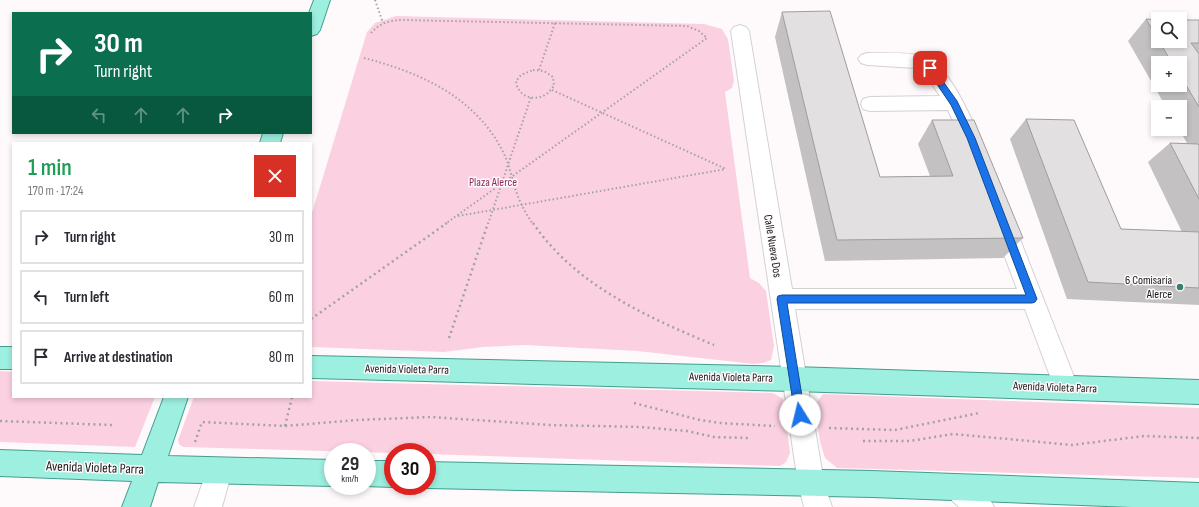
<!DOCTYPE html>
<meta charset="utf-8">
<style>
body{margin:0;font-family:"Sofia Sans Condensed",sans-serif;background:#f2f2f3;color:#2b2b33;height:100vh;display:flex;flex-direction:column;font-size:15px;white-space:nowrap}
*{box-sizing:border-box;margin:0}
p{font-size:13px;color:#7c7c81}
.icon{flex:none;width:22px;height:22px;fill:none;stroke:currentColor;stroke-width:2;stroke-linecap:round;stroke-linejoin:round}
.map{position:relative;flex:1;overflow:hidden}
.side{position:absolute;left:12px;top:142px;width:300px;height:256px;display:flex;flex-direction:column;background:#fff;border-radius:0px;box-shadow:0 2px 6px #0003}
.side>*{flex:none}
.top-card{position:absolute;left:12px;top:12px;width:300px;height:122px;border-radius:0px;box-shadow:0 2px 6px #0003;background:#0b6e4f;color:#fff;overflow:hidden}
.fabs{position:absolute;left:1151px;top:12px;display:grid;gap:8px}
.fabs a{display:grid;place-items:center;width:36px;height:36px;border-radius:0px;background:#fff;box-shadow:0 2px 6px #0003;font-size:20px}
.speed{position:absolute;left:324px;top:443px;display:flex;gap:8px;font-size:20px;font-weight:700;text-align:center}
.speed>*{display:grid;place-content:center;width:52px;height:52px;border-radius:50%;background:#fff;box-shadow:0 2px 6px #0003;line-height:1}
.speed small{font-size:10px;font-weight:400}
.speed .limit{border:6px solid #d22;background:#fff;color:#111}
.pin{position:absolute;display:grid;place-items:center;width:34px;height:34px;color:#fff;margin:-17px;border-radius:8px;box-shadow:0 2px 6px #0006}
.me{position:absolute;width:44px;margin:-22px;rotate:351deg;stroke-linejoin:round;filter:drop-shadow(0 0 3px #0008)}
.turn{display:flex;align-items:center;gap:14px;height:84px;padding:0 16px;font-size:18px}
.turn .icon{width:52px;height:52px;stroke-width:2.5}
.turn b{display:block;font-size:28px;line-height:34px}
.lanes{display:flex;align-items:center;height:38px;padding:0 16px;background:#0003;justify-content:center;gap:20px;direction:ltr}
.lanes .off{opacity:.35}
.round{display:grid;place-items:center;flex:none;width:42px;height:42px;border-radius:0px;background:#f2f2f3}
.headline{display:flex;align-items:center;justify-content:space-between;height:68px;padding:0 16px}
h1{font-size:24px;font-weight:600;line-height:30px;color:#1e9e55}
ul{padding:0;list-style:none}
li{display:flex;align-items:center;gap:12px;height:54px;margin:0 8px 6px;padding:0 8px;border:2px solid #e1e1e2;border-radius:0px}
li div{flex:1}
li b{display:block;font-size:15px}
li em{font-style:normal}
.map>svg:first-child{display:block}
.green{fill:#fbd1e2}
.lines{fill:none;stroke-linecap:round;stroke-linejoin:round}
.minor-casing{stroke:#d5d1d3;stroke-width:2}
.major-casing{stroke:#459d8d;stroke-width:2}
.path-far1{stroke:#a4a1a2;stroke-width:2;stroke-dasharray:1.5 2.5;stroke-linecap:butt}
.path{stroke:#a4a1a2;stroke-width:2.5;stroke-dasharray:2 3.5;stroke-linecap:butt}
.minor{fill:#fff;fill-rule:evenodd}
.major{fill:#9defe0;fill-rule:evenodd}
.wall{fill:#c3c1c2;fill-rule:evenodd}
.building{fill:#e3e0e1;stroke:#9f9d9e}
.route{fill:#1a73e8;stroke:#114b97}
.poi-dot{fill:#3a7e71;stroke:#fefafb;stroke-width:1.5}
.labels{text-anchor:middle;stroke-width:3;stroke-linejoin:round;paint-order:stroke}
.park-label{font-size:12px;fill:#8b285d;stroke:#fefafb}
.street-label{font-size:12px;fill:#191819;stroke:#fefafb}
.poi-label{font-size:12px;fill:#191819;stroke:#fefafb;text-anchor:end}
.near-street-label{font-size:14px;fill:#191819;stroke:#fefafb}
</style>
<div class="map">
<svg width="1199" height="507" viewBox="0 0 1199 507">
<rect width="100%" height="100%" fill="#fefafb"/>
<g class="green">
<polygon points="396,16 704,24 722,29 728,39 734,81 732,88 725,92 750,278 759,283 766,291 774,346 771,360 763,363 754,364 637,351 526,345 483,347 444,352 311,347 311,216 367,32 375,23"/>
<polygon points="0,371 13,372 13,397 155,397 135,447 0,442"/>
<polygon points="311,381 773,393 783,399 790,453 786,462 780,466 427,454 427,452 393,452 393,453 183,447 179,444 178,440 194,397 311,397"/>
<polygon points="823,394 1199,408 1199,478 837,468 825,458 820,442 816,413 817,402"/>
</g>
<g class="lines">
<g class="minor-casing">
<g id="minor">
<polygon points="740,25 746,27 749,31 792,289 1017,289 991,220 994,214 1002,211 1010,214 1078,387 1075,395 1066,399 1057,395 1025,309 795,309 824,483 832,507 804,507 798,483 731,31 734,27"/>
<path d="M 867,53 C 883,53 901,52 917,55 C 950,61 971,119 984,147 L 981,152 L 974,155 L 967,152 L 948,110 L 870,111 L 863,109 L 861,104 L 863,99 L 870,97 L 940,96 L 927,77 L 916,68 L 867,65 L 861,63 L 858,59 L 861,55 Z"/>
<polygon points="219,458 228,462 232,471 222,507 194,507 210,462"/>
<path d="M 956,474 C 971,480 987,492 994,507 L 959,507 L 947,496 L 943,487 L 947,478 Z"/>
</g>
</g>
<g class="major-casing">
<g id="major">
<polygon points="314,0 330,0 320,30 317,34 311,36 311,13 309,13"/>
<polygon points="263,133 283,133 280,143 260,143"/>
<rect x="0" y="347" width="13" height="22"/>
<polygon points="311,356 794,367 1199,380 1199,404 794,391 311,378"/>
<polygon points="164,397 188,397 168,456 333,460 334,486 158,482 150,507 122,507 132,481 0,476 0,450 142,455"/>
<polygon points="367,461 393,461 393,486 396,486 393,487 364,486 367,486"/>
<polygon points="427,462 872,471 1199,483 1199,507 1132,507 872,497 427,488 422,486 427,486"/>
</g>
</g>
<g class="path-far1">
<polyline points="375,0 383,23"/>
<path d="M 371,33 C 380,23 390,20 403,20 L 687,26 L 699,31 L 707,38 L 445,224"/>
<path d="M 364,58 C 422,73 478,98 505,156 C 510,167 512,180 516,191 C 520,203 526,214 533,224"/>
<path d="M 533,70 L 544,71 L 553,77 L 554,86 C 551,89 549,93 545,95 C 532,102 517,95 516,81 L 521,75 Z"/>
<polyline points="539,70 555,23"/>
<polyline points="552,90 726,169"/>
<polyline points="458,216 726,169"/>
<polyline points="488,224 531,97"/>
</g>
<g class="path">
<path d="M 533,223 C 575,285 647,317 714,345"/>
<polyline points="311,319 447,223"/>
<polyline points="449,338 488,223"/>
<polyline points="634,403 700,420 720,423 775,426"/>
<polyline points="0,421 112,425"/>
<polyline points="285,426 292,397"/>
<polyline points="829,428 895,430 979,413"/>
<polyline points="863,441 910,441 953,434 1072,445 1144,436 1199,438"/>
<polyline points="195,442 202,422 285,426 357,420 431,417 550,425 640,427 687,431 714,437 748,438"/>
</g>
<use href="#minor" class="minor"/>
<use href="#major" class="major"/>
</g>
<g class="wall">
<polygon points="782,12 880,177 930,176 918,144 932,120 1023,238 1003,258 825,261 775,37"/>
<path d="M 1146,19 L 1158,20 L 1158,41 L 1180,41 L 1199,20 L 1199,305 L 1067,299 L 1010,139 L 1026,119 L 1121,229 L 1182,232 L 1148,162 L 1170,143 L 1187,143 L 1179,129 L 1180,129 L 1180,107 L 1166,107 L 1128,41 ZM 1158,63 L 1180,63 L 1180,85 L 1158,85 Z"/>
</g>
<g class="building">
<polygon points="830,11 880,177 953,176 932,120 974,120 1023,238 837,240 782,12"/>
<polygon points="1146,19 1158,20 1158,39"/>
<polygon points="1180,20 1199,20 1199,43 1191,43 1199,54 1199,107 1180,75 1180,63 1172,63 1159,41 1180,41"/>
<polygon points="1026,119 1074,120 1121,229 1199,232 1199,288 1088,282"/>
<polygon points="1170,143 1198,144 1199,145 1199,199"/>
</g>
<polygon class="route" points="930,65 932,66 957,101 975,138 1037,299 1035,302 1032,303 787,303 805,415 804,419 800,420 796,419 795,415 777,299 778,296 782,295 1026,295 967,138 951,105 926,68"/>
<circle class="poi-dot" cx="1180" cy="287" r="4"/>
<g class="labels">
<g class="park-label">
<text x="493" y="186">Plaza Alerce</text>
</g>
<g class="street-label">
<text transform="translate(773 246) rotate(81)" y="4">Calle Nueva Dos</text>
<text transform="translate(407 369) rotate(1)" y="4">Avenida Violeta Parra</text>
<text transform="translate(731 377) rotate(1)" y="4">Avenida Violeta Parra</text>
<text transform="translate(1055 387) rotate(2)" y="4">Avenida Violeta Parra</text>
</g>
<g class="poi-label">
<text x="1172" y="284">6 Comisaría<tspan x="1172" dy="14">Alerce</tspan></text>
</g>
<g class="near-street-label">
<text transform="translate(95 467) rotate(2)" y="5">Avenida Violeta Parra</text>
</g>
</g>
</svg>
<div class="fabs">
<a><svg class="icon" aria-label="search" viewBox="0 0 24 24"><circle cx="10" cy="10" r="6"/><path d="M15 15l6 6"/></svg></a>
<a>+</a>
<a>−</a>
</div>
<div class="speed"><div>29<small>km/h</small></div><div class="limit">30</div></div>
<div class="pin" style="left:930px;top:68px;background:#d93025"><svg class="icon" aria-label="arrive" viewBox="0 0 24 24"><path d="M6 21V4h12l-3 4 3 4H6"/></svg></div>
<svg class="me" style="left:800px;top:415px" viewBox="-20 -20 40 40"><circle r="19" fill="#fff"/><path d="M0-13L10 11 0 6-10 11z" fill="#1a73e8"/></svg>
<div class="top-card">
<div class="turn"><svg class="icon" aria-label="right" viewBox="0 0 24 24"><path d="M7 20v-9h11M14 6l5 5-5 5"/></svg><div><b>30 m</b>Turn right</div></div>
<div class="lanes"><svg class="icon off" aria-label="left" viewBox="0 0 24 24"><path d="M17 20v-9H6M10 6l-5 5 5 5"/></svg><svg class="icon off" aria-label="ahead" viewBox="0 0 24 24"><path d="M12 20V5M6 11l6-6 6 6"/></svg><svg class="icon off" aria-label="ahead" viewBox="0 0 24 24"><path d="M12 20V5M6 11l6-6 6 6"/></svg><svg class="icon" aria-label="right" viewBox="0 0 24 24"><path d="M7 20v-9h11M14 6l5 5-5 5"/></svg></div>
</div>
<section class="side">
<div class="headline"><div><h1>1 min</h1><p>170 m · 17:24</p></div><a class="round" style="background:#d93025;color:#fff"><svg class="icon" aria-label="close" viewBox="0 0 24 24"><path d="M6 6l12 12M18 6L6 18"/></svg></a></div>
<ul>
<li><svg class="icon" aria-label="right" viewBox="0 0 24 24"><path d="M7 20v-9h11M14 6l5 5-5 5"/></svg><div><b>Turn right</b></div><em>30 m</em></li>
<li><svg class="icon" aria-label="left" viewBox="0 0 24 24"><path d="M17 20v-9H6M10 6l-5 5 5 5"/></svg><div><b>Turn left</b></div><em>60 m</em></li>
<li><svg class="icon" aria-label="arrive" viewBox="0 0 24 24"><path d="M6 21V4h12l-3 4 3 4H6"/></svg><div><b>Arrive at destination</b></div><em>80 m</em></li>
</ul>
</section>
</div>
